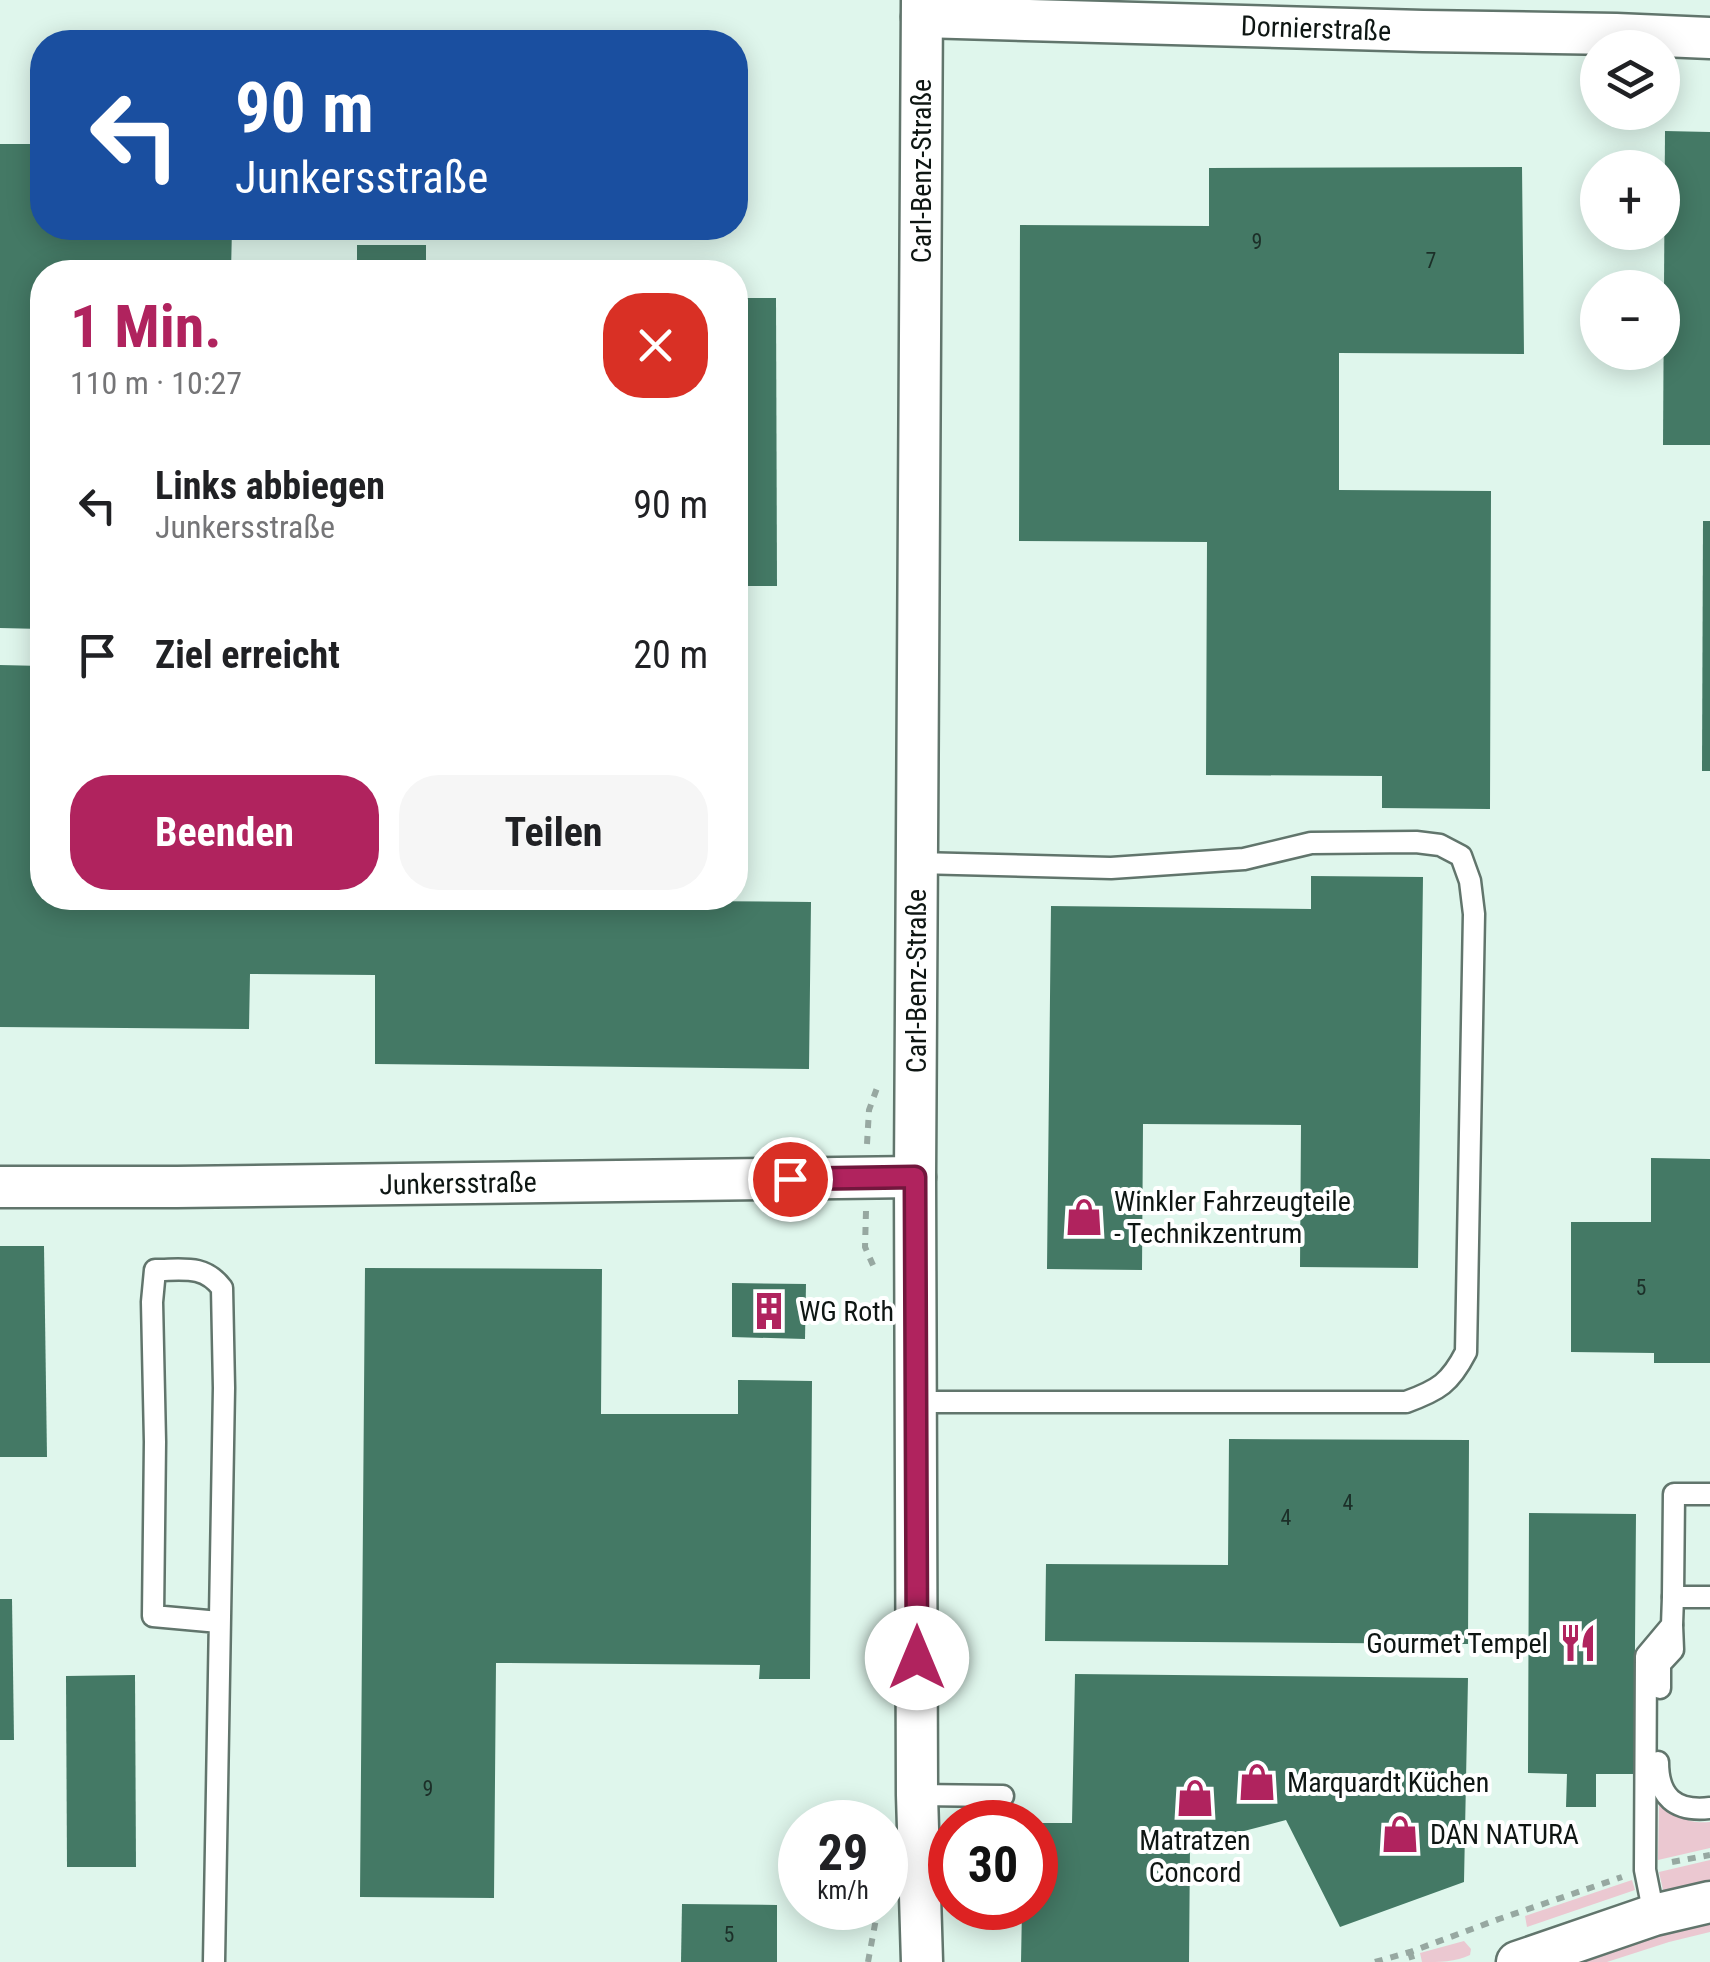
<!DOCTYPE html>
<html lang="de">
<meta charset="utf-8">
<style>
body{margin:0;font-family:"Roboto Condensed",sans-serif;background:#f6f6f6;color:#202124;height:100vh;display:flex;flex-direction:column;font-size:38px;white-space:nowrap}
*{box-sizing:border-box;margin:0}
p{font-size:32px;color:#757577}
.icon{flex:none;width:55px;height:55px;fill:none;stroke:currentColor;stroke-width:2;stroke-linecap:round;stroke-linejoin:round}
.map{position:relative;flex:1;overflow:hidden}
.panel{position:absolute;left:30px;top:260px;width:718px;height:650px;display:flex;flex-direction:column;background:#fff;border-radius:40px;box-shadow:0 5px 25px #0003}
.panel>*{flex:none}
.hud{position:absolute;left:30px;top:30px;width:718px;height:210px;border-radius:40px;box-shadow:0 5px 25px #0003;background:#1a4fa0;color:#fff;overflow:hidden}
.tools{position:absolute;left:1580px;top:30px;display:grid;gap:20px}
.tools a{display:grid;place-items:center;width:100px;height:100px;border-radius:50%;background:#fff;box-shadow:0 5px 25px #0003;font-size:50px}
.speed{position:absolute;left:778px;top:1800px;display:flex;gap:20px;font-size:50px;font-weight:700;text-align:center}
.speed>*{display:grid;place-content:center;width:130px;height:130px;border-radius:50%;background:#fff;box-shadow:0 5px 25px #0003;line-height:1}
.speed small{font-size:25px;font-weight:400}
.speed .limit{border:15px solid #d22;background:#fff;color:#111}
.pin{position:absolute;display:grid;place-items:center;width:85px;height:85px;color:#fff;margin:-42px;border:5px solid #fff;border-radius:50%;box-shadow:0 2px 10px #0007}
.me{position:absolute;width:110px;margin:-55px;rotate:0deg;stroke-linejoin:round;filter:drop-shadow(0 0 8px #0008)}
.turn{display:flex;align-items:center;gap:35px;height:210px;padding:0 40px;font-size:45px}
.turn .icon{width:130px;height:130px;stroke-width:2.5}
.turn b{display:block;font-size:70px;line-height:85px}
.round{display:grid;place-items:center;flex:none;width:105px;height:105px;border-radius:40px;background:#f6f6f6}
.overview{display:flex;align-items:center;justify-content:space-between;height:170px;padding:0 40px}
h1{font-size:60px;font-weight:700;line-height:75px;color:#b0235e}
.action{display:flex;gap:20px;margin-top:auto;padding:20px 40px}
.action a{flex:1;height:115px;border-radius:40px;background:#b0235e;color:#fff;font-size:40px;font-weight:700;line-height:115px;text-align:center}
.action a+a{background:#f6f6f6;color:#202124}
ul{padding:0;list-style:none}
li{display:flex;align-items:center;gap:30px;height:150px;padding:0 40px}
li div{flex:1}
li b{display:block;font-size:38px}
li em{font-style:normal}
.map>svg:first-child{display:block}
.green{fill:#ebc8d1}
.building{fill:#447965}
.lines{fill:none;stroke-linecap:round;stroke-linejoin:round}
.service-casing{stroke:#61756c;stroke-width:25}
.minor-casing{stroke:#61756c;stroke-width:45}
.path{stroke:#97a8a1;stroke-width:6;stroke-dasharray:8 8;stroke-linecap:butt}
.service{stroke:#fff;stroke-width:20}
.minor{stroke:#fff;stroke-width:40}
.route-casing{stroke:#72173d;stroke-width:25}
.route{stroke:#b0235e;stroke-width:18}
.labels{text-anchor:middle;stroke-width:8;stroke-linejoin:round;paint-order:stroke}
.number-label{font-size:22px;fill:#1c2f28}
.street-label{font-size:28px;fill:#0e1613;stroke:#fff}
.poi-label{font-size:28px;fill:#0e1613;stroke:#fff;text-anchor:start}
</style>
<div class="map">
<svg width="1710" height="1962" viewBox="0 0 1710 1962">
<rect width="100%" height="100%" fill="#dff6ec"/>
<g class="green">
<path d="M 1659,1802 C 1678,1816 1686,1824 1710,1822 L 1710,1848 L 1658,1860 Z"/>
<polygon points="1710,1860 1710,1883 1671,1893 1663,1890 1659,1872"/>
<polygon points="1632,1880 1635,1890 1527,1927 1525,1916"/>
<polygon points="1710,1921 1710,1932 1669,1942 1607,1962 1569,1962"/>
<path d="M 1464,1941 L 1471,1949 L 1470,1955 C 1456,1962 1439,1962 1422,1962 L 1420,1953 Z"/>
</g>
<g class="building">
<polygon points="1665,131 1710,132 1710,445 1663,445"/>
<polygon points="0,144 42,144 42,228 232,228 231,272 42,272 42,629 0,628"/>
<polygon points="1522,167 1524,354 1339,353 1339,490 1491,491 1490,809 1382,808 1382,776 1206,775 1207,542 1019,541 1020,225 1209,226 1209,168"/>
<rect x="357" y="245" width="69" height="27"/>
<polygon points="735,298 776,298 777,586 735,586"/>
<polygon points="1703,521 1710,521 1710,771 1702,771"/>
<polygon points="0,665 42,666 42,898 689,898 689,901 811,902 809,1069 375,1064 375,975 250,974 249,1029 0,1027"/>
<polygon points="1311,876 1423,877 1418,1268 1300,1267 1301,1125 1143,1124 1142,1270 1047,1269 1051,906 1311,909"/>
<polygon points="1651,1158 1710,1159 1710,1363 1654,1363 1654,1353 1571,1352 1571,1222 1651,1222"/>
<polygon points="0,1246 44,1246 47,1457 0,1457"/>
<polygon points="365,1268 602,1269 601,1414 738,1414 738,1380 812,1381 810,1679 759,1679 760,1665 496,1663 494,1898 360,1897"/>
<polygon points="732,1283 806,1284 805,1339 732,1337"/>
<polygon points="1229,1439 1469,1440 1468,1644 1045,1641 1046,1564 1228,1565"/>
<polygon points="1529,1513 1636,1514 1634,1774 1596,1774 1596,1807 1566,1807 1567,1774 1528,1773"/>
<polygon points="0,1599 12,1599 14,1740 0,1740"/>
<polygon points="1075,1674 1468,1678 1464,1882 1340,1927 1286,1820 1190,1845 1189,1962 1021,1962 1022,1908 1035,1908 1035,1823 1072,1823"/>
<polygon points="135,1675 136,1867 67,1867 66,1676"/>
<polygon points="682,1904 777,1905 777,1962 681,1962"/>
</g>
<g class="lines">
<g class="service-casing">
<g id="service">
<path d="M 916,1402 L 1406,1402 C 1439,1390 1450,1383 1466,1352 L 1474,914 L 1470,881 L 1461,856 L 1440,845 L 1416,842 L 1311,843 L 1244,859 L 1111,868 L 917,863"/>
<polyline points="1710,1494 1674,1494 1673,1597 1710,1597"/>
<polyline points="1660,1688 1660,1664 1673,1650 1672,1625"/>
<path d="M 1658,1762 C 1658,1797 1675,1812 1710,1808"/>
<polyline points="917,1795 1003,1796"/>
<polyline points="1654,1915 1645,1870 1646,1656 1672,1625 1673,1597"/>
<path d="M 214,1962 L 224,1388 L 222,1288 C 204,1264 182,1270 155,1270 L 152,1302 L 155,1442 L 153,1616 L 219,1622"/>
</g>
</g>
<g class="minor-casing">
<g id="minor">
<polyline points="922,17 1423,31 1616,34 1710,38"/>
<polyline points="0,1187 177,1187 915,1177"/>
<polyline points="922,1962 917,1795 915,1177 922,0"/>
<polyline points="1517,1962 1654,1915 1710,1902"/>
</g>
</g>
<g class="path">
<polyline points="867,1144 869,1110 877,1088"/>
<polyline points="866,1211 865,1247 876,1272"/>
<polyline points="1672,1862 1710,1855"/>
<polyline points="1410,1952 1413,1962"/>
<polyline points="868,1962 878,1908"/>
<polyline points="1375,1962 1410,1952 1499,1919 1622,1877"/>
</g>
<use href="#service" class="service"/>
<use href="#minor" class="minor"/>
</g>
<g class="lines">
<g class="route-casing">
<polyline id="route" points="790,1179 915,1177 917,1658"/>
</g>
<use href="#route" class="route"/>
</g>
<defs>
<g id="shop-bare" transform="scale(3)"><path d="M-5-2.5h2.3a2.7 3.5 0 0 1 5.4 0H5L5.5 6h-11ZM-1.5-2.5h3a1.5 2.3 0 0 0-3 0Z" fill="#b0235e" stroke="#fff" stroke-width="2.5" paint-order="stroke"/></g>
<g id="building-bare" transform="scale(3)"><path d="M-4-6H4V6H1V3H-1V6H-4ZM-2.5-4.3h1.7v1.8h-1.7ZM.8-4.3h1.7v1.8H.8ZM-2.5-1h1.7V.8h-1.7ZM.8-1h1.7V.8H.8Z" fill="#b0235e" stroke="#fff" stroke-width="2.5" paint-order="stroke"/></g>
<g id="restaurant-bare" transform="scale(3)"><path d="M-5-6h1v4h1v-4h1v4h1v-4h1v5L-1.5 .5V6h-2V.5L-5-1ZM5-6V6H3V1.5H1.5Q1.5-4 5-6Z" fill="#b0235e" stroke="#fff" stroke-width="2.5" paint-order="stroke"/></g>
</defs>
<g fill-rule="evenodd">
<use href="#shop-bare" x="1084" y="1217"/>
<use href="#building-bare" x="769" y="1311"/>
<use href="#restaurant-bare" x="1578" y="1643"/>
<use href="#shop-bare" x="1257" y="1782"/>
<use href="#shop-bare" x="1195" y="1798"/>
<use href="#shop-bare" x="1400" y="1834"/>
</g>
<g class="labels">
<g class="number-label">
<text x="1257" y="249">9</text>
<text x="1431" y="268">7</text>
<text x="1641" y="1295">5</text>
<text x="1348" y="1510">4</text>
<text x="1286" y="1525">4</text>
<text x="428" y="1796">9</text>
<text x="729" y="1942">5</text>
</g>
<g class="street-label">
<text transform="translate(1316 28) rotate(2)" y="10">Dornierstraße</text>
<text transform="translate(921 171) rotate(-90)" y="10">Carl-Benz-Straße</text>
<text transform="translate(916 981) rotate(-90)" y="10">Carl-Benz-Straße</text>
<text transform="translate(458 1183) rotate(-1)" y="10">Junkersstraße</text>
</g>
<g class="poi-label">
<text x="1114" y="1211">Winkler Fahrzeugteile<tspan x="1114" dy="32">- Technikzentrum</tspan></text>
<text x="799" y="1321">WG Roth</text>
<text x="1548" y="1653" text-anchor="end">Gourmet Tempel</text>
<text x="1287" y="1792">Marquardt Küchen</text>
<text x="1430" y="1844">DAN NATURA</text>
<text x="1195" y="1850" text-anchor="middle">Matratzen<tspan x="1195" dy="32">Concord</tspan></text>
</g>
</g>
</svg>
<div class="tools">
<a><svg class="icon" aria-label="layers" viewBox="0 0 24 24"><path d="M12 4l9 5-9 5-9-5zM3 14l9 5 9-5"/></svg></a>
<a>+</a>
<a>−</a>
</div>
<div class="speed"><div>29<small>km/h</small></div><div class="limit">30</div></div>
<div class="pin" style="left:790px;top:1179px;background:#d93025"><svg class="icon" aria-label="arrive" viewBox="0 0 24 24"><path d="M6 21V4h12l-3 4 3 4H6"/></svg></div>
<svg class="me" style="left:917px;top:1658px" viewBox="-20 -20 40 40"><circle r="19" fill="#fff"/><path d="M0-13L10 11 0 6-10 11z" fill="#b0235e"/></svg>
<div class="hud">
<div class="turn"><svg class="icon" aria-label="left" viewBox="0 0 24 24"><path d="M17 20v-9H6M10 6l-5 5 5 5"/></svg><div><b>90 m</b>Junkersstraße</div></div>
</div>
<section class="panel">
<div class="overview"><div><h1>1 Min.</h1><p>110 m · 10:27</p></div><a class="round" style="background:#d93025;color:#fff"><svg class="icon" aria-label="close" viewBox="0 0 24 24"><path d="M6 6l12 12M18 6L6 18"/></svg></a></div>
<ul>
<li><svg class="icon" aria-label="left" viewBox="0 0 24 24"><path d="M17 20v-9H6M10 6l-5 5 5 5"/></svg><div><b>Links abbiegen</b><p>Junkersstraße</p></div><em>90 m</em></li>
<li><svg class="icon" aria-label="arrive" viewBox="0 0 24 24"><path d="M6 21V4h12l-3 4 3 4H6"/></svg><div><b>Ziel erreicht</b></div><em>20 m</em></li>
</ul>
<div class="action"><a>Beenden</a><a>Teilen</a></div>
</section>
</div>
